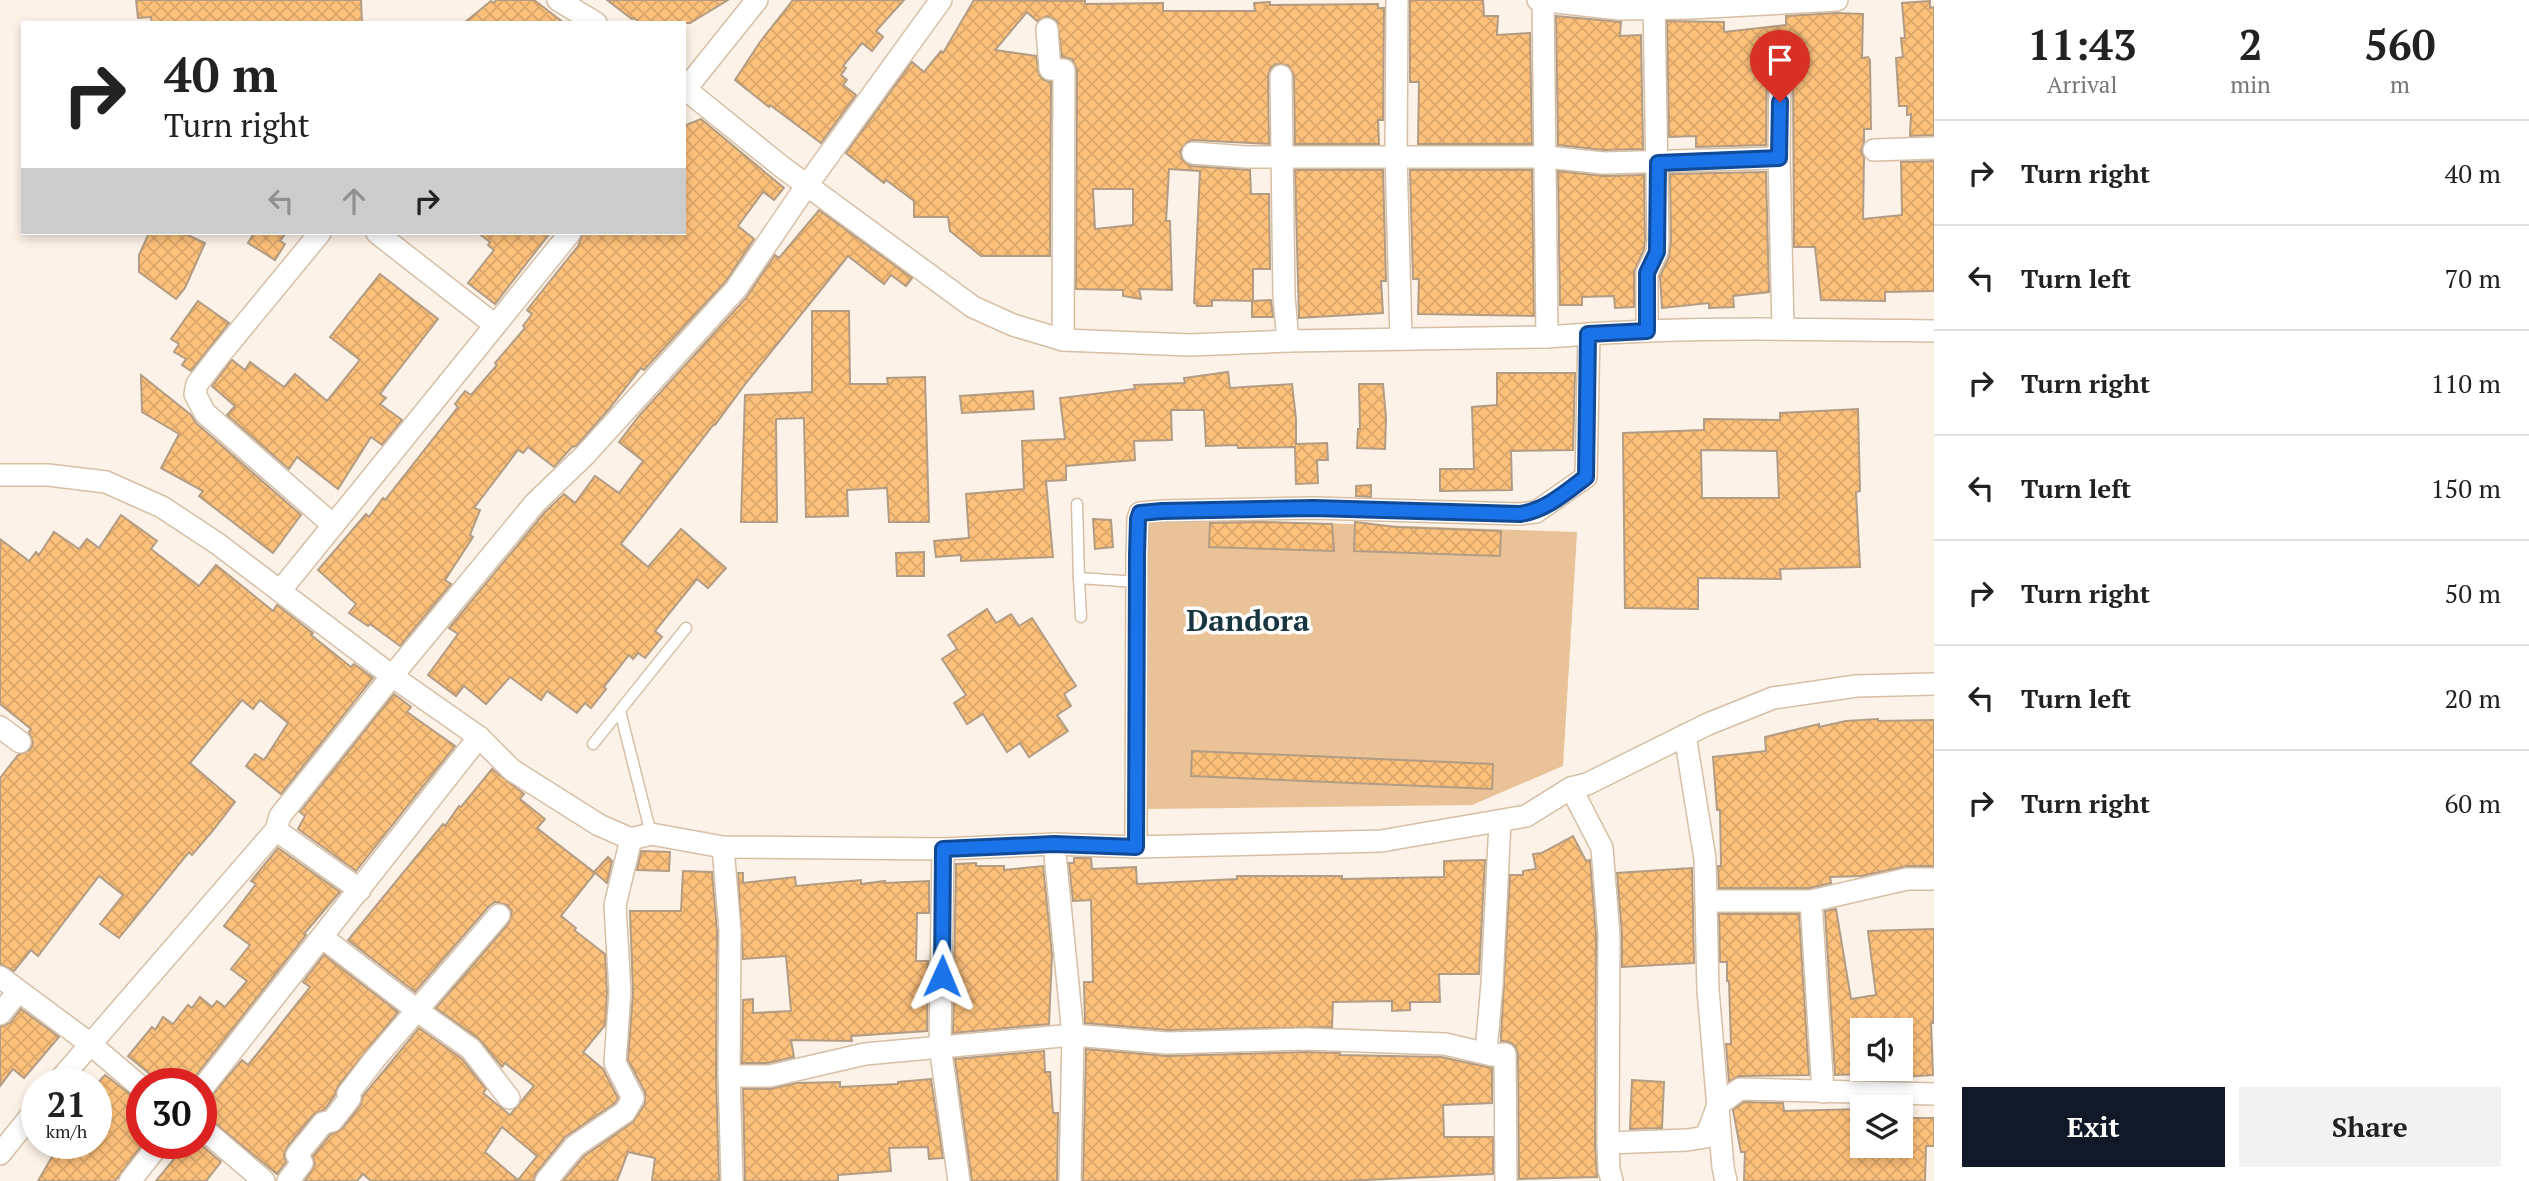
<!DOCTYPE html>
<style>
body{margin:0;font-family:"PT Serif",serif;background:#f2f2f2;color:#222;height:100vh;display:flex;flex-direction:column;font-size:26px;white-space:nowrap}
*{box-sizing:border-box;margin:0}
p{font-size:23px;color:#767676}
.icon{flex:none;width:38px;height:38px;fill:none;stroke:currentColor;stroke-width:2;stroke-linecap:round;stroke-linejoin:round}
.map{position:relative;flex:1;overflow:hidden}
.details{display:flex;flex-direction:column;background:#fff;width:595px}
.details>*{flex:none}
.top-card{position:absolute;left:21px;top:21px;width:665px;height:214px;border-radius:0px;box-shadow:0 4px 10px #0003;background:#fff;color:#222;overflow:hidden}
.fabs{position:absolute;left:1850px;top:1018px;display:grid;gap:14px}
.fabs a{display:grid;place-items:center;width:63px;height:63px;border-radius:0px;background:#fff;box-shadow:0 4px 10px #0003;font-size:35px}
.speed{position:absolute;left:21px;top:1068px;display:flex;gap:14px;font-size:35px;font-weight:700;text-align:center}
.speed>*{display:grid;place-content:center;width:91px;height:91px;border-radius:50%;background:#fff;box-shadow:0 4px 10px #0003;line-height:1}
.speed small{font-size:18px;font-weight:400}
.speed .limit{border:10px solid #d22;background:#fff;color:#111}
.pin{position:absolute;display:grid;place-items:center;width:60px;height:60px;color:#fff;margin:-72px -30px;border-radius:50% 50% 50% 0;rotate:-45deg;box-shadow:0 0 7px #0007}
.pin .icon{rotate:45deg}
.me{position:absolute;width:77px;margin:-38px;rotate:1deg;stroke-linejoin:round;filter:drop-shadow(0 0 5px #0008)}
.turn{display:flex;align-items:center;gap:24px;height:147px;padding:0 28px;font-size:32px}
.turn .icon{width:91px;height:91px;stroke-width:2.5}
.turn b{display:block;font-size:49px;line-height:60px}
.lanes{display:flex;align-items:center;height:66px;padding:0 28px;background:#0003;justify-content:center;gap:35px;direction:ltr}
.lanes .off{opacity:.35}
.eta{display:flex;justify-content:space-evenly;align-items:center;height:119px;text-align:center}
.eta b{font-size:42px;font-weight:800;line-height:49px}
.primary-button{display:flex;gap:14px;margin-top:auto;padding:14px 28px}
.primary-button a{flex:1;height:80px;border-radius:0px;background:#111827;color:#fff;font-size:28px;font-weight:800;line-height:80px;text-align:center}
.primary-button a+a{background:#f2f2f2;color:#222}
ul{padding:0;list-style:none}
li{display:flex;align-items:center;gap:21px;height:105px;padding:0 28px;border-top:2px solid #e0e0e0}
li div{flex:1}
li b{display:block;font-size:26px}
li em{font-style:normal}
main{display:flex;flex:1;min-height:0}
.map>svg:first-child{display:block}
.grass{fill:#eac297}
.building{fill:url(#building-cross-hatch);stroke:#b29c83;stroke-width:2;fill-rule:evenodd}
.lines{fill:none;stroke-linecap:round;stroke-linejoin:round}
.lane-casing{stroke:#d6bfa5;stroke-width:13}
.street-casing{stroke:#d6bfa5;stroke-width:24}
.lane{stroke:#fff;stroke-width:10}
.street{stroke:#fff;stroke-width:21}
.route-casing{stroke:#114b97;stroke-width:18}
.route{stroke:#1a73e8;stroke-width:12}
.labels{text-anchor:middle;stroke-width:7;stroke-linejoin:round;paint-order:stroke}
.district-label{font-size:30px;font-weight:bold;fill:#17363f;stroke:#fff}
</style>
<main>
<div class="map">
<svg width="1934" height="1181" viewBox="0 0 1934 1181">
<defs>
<pattern id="building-cross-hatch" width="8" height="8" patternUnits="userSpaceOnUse" patternTransform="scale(1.75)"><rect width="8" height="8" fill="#fdc17b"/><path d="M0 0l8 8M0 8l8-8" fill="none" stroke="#daa66a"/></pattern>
</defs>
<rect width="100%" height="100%" fill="#fcf2e7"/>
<polygon class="grass" points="1149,517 1577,532 1563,766 1472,805 1148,809"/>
<g class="building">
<polygon points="136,0 361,0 362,23 152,23 151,17 138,18"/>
<polygon points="496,0 534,0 564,23 464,23 491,1 494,3"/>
<polygon points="607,0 728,0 690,23 640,23 634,18 632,19"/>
<polygon points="793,0 904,0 876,31 883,37 872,51 862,43 843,66 846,68 841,75 847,80 843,85 856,95 821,143 770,105 769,107 735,80 760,42"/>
<path d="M 974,0 L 1085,1 L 1085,4 L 1163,3 L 1163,11 L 1255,11 L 1254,3 L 1270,2 L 1270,5 L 1378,4 L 1378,8 L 1384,8 L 1383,120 L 1378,120 L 1379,144 L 1295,144 L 1294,75 L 1288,65 L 1275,64 L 1270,69 L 1268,76 L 1269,144 L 1193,140 L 1187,142 L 1180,151 L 1182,159 L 1191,166 L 1250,170 L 1251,194 L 1269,194 L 1270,269 L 1253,269 L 1253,301 L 1212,300 L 1212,306 L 1197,306 L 1197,304 L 1194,303 L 1200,171 L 1169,169 L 1166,221 L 1170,221 L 1172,290 L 1139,289 L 1141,299 L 1123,296 L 1123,290 L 1076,289 L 1077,69 L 1072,59 L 1062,57 L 1057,21 L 1047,16 L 1037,21 L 1027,12 L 995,50 L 1036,56 L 1039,75 L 1044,80 L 1051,82 L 1050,256 L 981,256 L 950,231 L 948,217 L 914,217 L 914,201 L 886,180 L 884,183 L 846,153 L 912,62 L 924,72 L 941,51 L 943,53 ZM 1093,189 L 1133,189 L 1133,225 L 1095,229 Z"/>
<polygon points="1410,0 1483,0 1484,16 1498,16 1497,35 1530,33 1532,144 1418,144 1419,82 1410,82"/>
<polygon points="1930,1 1930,8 1934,7 1934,135 1910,136 1911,114 1907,115 1907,106 1899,106 1896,58 1903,57 1901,38 1905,38 1902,3"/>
<polygon points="1836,13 1863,14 1862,58 1868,57 1870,60 1871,129 1864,129 1864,142 1861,150 1864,158 1863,219 1902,215 1901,162 1934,161 1934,291 1885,292 1885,301 1821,300 1815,247 1794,247 1793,64 1791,57 1786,52 1773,53 1767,63 1766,145 1696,147 1696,136 1669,137 1667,21 1724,22 1724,32 1786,25 1786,16"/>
<polygon points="1556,16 1621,22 1620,36 1641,35 1643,149 1604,150 1558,145"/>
<polygon points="701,119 784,188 774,200 763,192 738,226 754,239 726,281 644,370 641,368 609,409 576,446 572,447 554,467 528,447 523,453 518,450 474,508 480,510 470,535 473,537 445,580 451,584 400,646 370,624 368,626 349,613 356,604 318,570 366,514 369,517 383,498 385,500 458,407 455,404 465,391 471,395 497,365 495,363 525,328 523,326 532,314 527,310 578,246 583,233 684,233 684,126"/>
<polygon points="1295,170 1383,170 1386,281 1381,281 1383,313 1299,318"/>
<polygon points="1410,170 1532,170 1534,316 1418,314 1419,279 1413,279"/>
<polygon points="1558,171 1603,176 1644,175 1645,240 1644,249 1634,272 1634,307 1615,308 1614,296 1582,297 1582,305 1560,305"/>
<polygon points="1766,172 1769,292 1733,296 1734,307 1709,308 1709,303 1662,308 1660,276 1669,257 1671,241 1670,174"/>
<polygon points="819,210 912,278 906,286 891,275 884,284 848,256 746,383 715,425 714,424 621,544 648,567 681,529 726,568 708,588 697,579 655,631 662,637 645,658 638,653 633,659 629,655 604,687 606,689 591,708 585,703 577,713 547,691 541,700 510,677 486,704 464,686 456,696 428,675 458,634 449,628 545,512 564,494 575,503 595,476 619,493 643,461 619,442 639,416 746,298 775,255 779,258"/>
<polygon points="149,233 183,233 205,243 185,288 176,299 139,272 139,255"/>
<polygon points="254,233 286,233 280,241 285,244 275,260 248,243"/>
<polygon points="478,233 550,233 495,304 468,283 494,250 488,245 490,242"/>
<polygon points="380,274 438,319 380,394 386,398 380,404 402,420 382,445 371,437 338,489 297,457 289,469 227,415 235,406 212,386 232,360 245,370 250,362 284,387 295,374 327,401 360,360 330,337"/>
<polygon points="1271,300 1273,317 1252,317 1252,301"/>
<polygon points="198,301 229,323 191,371 182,365 186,359 174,352 179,344 171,339"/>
<polygon points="812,311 849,311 850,384 888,384 887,378 925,377 929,522 889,522 887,488 847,490 848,516 806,517 804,418 776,419 777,522 741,522 745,395 812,392"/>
<polygon points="1228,372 1230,388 1292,384 1296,419 1296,444 1327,443 1328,460 1317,460 1318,483 1296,484 1295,447 1238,448 1237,445 1206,446 1204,410 1171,410 1172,440 1134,441 1135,460 1066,466 1066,480 1046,481 1053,557 961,561 961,555 936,557 934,541 969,538 966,494 1024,489 1022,441 1065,439 1060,398 1135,389 1134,385 1185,383 1184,378"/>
<polygon points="1497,373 1575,373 1573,450 1511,451 1512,490 1440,491 1440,469 1474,469 1472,407 1497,405"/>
<polygon points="141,375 191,415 196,423 301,515 273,553 199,496 203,491 161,468 179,434 142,412"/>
<polygon points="1359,384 1383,384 1386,418 1385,449 1357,448 1358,429 1360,429"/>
<polygon points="1033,391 1034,409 962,413 960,396"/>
<path d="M 1858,409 L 1860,491 L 1856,492 L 1860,567 L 1780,569 L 1781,579 L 1698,578 L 1698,609 L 1625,608 L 1623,433 L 1704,430 L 1704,419 L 1780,420 L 1780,413 ZM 1701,450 L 1777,451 L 1779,498 L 1702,498 Z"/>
<polygon points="1371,485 1371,497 1356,496 1356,486"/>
<polygon points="121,515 157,541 151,549 199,586 216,565 273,611 277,605 313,633 311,635 351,667 354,664 373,678 281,794 246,766 255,754 264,760 288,723 260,700 253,709 242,700 190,763 235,802 214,829 192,855 189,852 119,938 100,924 123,895 99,876 38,956 31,950 14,971 0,964 0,778 18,755 30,750 33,743 29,732 31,729 0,704 0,539 29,561 36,552 39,555 54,532 79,549 87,539 99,548"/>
<polygon points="1093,519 1111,520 1113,547 1095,549"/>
<polygon points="1258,522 1332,524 1334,551 1209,547 1210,523"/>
<polygon points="1355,522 1396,527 1501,531 1500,556 1354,551"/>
<polygon points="924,552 924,576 897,576 896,553"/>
<polygon points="987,609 996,623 1011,614 1019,626 1032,618 1076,686 1064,694 1071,706 1057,715 1068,731 1029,757 1020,743 1007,752 983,714 967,724 954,703 966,695 942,659 957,649 948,635"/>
<polygon points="394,694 411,707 407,712 455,746 356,871 298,829 305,816 300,812"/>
<polygon points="1878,719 1878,721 1934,720 1934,866 1907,866 1861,876 1830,877 1831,883 1810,888 1719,888 1718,866 1721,866 1720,810 1717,810 1713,757 1766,751 1765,737 1819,724 1819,727 1846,721"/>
<polygon points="1192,751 1493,764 1492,789 1191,776"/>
<path d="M 492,769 L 524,794 L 520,799 L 545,819 L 537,828 L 595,873 L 561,916 L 576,928 L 574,930 L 605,954 L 607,992 L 605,1025 L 583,1052 L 603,1069 L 618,1098 L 615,1103 L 565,1137 L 536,1173 L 533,1181 L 371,1181 L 363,1174 L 357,1181 L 305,1181 L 315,1164 L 313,1156 L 330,1135 L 342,1129 L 360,1106 L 363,1096 L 419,1028 L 462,1059 L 486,1089 L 483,1093 L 510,1115 L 534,1086 L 505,1063 L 502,1067 L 479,1039 L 436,1008 L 509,923 L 512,911 L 507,905 L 495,902 L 489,906 L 415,992 L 348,940 L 443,824 L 445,826 L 459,806 L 461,807 ZM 502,1127 L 537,1156 L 518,1180 L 485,1152 Z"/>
<polygon points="1573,836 1586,861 1590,860 1596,935 1595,1143 1597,1177 1519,1179 1518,1054 1516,1047 1510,1042 1501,1041 1501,1036 1510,875 1523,875 1523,871 1536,869 1533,854 1542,853"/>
<polygon points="278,848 340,892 304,934 306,935 190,1083 161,1083 128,1056 152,1027 155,1030 163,1017 173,1024 188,1005 192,1008 200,997 212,1007 217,1001 225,1007 247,981 231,969 250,945 224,926 256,884 251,881"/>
<polygon points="641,851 670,852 669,871 637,870"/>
<polygon points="608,857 612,861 607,883 594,872"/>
<polygon points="1074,858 1091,858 1092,869 1136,867 1137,884 1237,879 1237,876 1342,876 1342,879 1444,877 1444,861 1485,860 1479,974 1439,974 1440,1002 1410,1002 1410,1010 1392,1011 1392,1001 1333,1002 1332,1027 1167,1030 1085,1023 1084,982 1093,982 1091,900 1073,901 1069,863 1074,863"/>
<polygon points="976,863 976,866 1004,866 1004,870 1043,866 1052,954 1049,1024 953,1033 956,864"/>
<polygon points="1692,868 1694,963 1622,967 1622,934 1617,873"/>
<polygon points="683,871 712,872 717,932 716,1073 719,1181 652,1181 655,1158 628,1152 617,1181 563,1181 584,1156 633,1122 645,1104 645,1092 628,1060 633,993 630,911 681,911"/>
<polygon points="738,873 743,873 743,883 795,877 796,886 861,880 861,884 885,881 885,883 929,881 929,913 917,913 916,961 928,961 927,1031 851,1036 852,1041 791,1040 794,1057 768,1063 742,1063 743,1000 753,999 753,1013 791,1011 786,956 743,959"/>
<polygon points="1836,909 1851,999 1876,995 1868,931 1934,929 1934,1001 1933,1023 1931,1023 1933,1075 1900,1077 1900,1031 1862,1031 1862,1074 1835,1075 1825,911"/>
<polygon points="1719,914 1799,914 1809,1075 1740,1076 1729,1081 1726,1044 1731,1044 1729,981 1727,981 1727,962 1720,962"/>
<polygon points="324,955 398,1012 338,1086 335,1095 325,1109 313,1115 287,1147 284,1155 286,1162 277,1174 201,1112 201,1108 242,1060 248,1065 273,1034 310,987 303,982"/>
<polygon points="21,1009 59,1037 24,1078 13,1069 0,1086 0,1027 10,1023"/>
<polygon points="1086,1049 1167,1056 1306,1052 1340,1053 1340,1055 1441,1057 1492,1068 1492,1103 1443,1105 1444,1137 1493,1137 1493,1174 1344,1181 1083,1181"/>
<polygon points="1044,1051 1045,1072 1050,1072 1053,1113 1058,1113 1057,1181 972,1181 955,1059"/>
<polygon points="105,1075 142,1103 142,1145 115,1181 38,1181 60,1143 96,1143 96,1085"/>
<polygon points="931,1079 943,1158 929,1159 928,1147 889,1148 891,1171 838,1175 838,1181 745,1181 743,1089 770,1089 797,1083 840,1082 840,1087 898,1084 898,1082"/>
<polygon points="1632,1080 1664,1082 1662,1128 1630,1129"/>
<polygon points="1744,1102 1783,1103 1784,1111 1862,1109 1862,1146 1900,1146 1900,1118 1934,1118 1934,1146 1926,1146 1925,1181 1744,1181 1745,1152 1741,1152 1733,1110"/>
<polygon points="187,1143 199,1143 221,1162 206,1181 156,1181"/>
</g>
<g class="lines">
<g class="lane-casing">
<g id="lane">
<polyline points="1077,504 1079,578 1137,582"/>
<polyline points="1079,578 1081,617"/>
<polyline points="620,711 651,834"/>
<polyline points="593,744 686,628"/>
</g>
</g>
<g class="street-casing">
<g id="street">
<polyline points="558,0 596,23"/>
<polyline points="1397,0 1396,155 1401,339"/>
<polyline points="1538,0 1620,9 1691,8 1837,0"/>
<polyline points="1543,0 1547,337"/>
<polyline points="1047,29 1050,69 1064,70 1064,75 1063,340"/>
<polyline points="1780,64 1779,158 1783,328"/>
<polyline points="1281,76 1284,297 1288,341"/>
<path d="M 684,88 L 782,167 L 973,307 L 1013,325 L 1063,340 L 1190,345 L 1288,341 L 1547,337 C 1676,326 1805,329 1934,331"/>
<polyline points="684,91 757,0"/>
<polyline points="1874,150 1934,148"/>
<polyline points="1193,153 1246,157 1546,157 1604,163 1779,158"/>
<polyline points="320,233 218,357 197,384 195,394 205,413 333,525"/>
<polyline points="377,233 495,325"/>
<polyline points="1647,331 1647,273 1657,252 1658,240 1654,0"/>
<polyline points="0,475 48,475 106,482 162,507 218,544 392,676 479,737 512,770 599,825 631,839 651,834 723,847 943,849 1054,844 1136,847 1381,841 1526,816 1571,788 1587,784 1708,724 1773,698 1856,686 1934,684"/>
<polyline points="280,591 570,233"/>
<polyline points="0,727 20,742"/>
<polyline points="1685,735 1705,859 1708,990 1723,1167 1726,1181"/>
<polyline points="1571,788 1602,848 1609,935 1608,1143 1609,1170 1612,1181"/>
<polyline points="276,830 360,890"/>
<polyline points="1054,844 1073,1035 1070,1181"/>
<polyline points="723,847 730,931 729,1073 732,1181"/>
<polyline points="1136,847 1137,555 1138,519 1140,513 1162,511 1314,508 1520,514 1536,512 1586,477 1589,334"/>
<polyline points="943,849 940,1046 959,1181"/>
<polyline points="1706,901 1811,901 1907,879 1934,879"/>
<polyline points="1811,901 1823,1092"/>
<polyline points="322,937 418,1011 471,1049 509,1098"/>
<polyline points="0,977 89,1043 142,1088"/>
<polyline points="0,1014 18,992"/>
<polyline points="1486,1052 1492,984 1500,821"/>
<polyline points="729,1073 739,1076 770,1076 865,1054 1073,1035 1167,1043 1306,1039 1445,1044 1492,1055 1505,1054 1506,1181"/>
<polyline points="57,1083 276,830 280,816 392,676 535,503 585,455 736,289 807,185 941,0"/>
<polyline points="201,1090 479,737"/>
<polyline points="201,1127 264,1181"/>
<polyline points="1608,1143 1687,1140 1706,1137 1718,1105 1740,1089 1934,1094"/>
<polyline points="0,1154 37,1108"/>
<polyline points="130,1181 160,1143"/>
<polyline points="288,1181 302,1163 297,1155 323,1123 332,1121 350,1098 348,1094 374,1060 499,915"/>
<polyline points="546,1181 575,1146 625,1112 633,1098 615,1063 620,992 615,905 631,839"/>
</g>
</g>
<use href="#lane" class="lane"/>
<use href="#street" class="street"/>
</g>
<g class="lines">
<g class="route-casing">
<path id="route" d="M 942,976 L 943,849 L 1054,844 L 1136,847 L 1137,555 L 1138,519 L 1140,513 L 1162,511 L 1314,508 L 1520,514 C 1546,510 1565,493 1586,477 L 1588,334 L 1647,331 L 1647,273 L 1657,252 L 1658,163 L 1779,158 L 1780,102"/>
</g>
<use href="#route" class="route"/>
</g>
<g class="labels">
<g class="district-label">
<text x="1248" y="631">Dandora</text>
</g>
</g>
</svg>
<div class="fabs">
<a><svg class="icon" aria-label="sound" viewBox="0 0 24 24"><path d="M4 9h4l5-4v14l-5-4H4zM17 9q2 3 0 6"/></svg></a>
<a><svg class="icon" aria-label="layers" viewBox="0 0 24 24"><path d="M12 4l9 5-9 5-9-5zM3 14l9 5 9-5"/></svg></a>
</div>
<div class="speed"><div>21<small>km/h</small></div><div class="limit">30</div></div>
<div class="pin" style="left:1780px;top:102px;background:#d93025"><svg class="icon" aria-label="arrive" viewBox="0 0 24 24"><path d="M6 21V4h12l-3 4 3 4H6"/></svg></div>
<svg class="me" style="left:942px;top:976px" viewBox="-20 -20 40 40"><path d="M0-17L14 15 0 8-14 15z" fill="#1a73e8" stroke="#fff" stroke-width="4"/></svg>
<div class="top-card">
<div class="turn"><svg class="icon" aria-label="right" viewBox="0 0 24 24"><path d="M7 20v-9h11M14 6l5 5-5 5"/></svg><div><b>40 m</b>Turn right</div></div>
<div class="lanes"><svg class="icon off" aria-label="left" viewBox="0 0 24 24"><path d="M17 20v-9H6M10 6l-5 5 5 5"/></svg><svg class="icon off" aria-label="ahead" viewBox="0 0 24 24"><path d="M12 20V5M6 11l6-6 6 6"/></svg><svg class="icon" aria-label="right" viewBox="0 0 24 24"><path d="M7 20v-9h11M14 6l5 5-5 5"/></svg></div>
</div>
</div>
<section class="details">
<div class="eta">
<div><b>11:43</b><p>Arrival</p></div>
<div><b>2</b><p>min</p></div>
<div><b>560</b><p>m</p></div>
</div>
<ul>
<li><svg class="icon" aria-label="right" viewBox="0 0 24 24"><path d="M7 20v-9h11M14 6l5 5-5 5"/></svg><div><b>Turn right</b></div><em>40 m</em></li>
<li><svg class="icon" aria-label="left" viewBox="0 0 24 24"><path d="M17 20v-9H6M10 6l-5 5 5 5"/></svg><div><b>Turn left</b></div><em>70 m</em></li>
<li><svg class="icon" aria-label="right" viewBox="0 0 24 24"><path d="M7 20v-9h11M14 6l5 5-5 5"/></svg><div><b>Turn right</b></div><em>110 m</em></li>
<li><svg class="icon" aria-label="left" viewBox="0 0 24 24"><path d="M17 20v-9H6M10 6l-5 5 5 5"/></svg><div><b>Turn left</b></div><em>150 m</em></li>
<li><svg class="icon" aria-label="right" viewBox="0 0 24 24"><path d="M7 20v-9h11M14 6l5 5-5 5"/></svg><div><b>Turn right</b></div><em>50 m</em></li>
<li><svg class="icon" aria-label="left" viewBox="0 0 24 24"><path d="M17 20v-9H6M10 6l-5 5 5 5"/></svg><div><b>Turn left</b></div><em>20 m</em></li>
<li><svg class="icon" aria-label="right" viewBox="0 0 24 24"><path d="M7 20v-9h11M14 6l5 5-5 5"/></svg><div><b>Turn right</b></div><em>60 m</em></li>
</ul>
<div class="primary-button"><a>Exit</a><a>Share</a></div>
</section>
</main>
